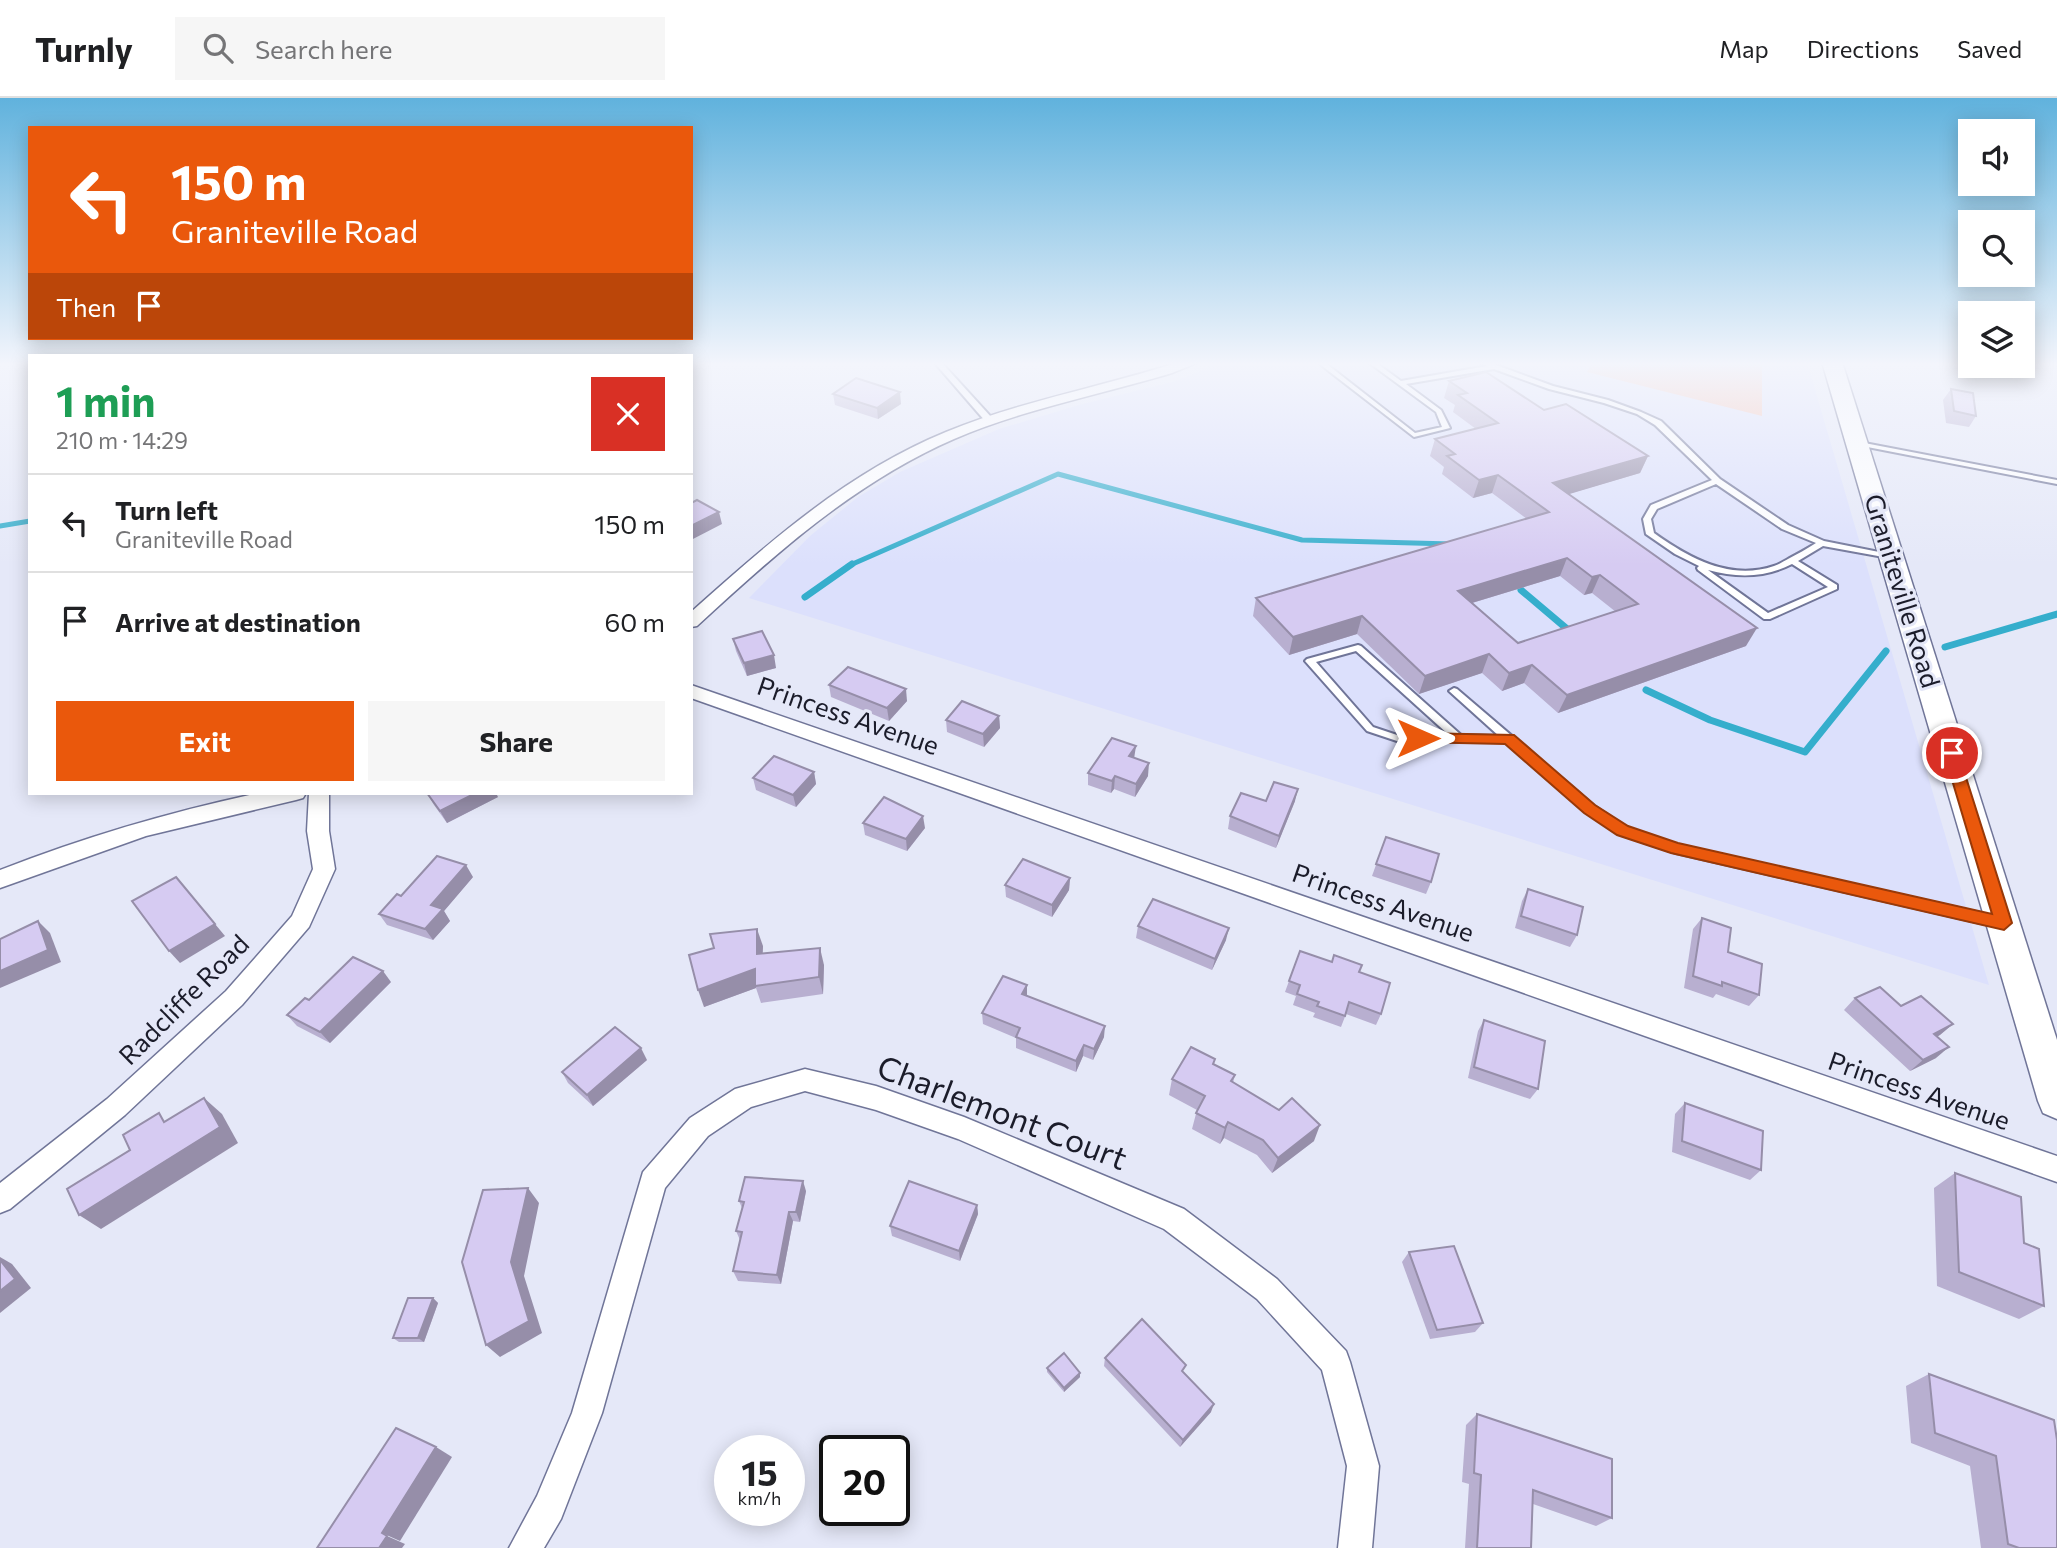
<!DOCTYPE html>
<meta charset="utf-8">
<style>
body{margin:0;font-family:Commissioner,sans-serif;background:#f6f6f6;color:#202124;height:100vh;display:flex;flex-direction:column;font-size:26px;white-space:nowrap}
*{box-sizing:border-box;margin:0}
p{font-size:23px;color:#757577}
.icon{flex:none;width:38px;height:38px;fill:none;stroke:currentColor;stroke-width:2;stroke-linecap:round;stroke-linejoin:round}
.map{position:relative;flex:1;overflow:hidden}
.panel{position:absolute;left:28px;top:256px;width:665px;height:441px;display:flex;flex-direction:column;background:#fff;border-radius:0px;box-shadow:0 4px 18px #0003}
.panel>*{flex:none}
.top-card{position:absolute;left:28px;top:28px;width:665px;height:214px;border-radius:0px;box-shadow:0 4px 18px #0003;background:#ea580c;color:#fff;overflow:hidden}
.buttons{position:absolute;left:1958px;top:21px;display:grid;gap:14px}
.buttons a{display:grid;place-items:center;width:77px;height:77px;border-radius:0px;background:#fff;box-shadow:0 4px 18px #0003;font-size:35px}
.speed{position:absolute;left:714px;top:1337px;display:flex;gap:14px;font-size:35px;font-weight:700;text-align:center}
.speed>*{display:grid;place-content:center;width:91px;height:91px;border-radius:50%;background:#fff;box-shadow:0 4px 18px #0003;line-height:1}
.speed small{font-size:18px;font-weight:400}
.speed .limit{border:4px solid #111;border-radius:10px;background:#fff;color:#111}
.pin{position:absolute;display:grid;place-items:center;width:60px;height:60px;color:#fff;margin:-30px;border:4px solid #fff;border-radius:50%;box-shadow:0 2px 7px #0007}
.me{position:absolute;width:77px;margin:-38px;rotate:90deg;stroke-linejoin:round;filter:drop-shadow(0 0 5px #0008)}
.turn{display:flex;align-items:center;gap:24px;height:147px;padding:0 28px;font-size:32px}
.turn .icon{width:91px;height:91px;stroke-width:2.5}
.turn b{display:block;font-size:49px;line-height:60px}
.then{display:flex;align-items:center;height:66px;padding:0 28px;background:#0003;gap:14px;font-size:26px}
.round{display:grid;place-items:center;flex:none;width:74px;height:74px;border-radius:0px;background:#f6f6f6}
.summary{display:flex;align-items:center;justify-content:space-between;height:119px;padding:0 28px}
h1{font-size:42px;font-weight:700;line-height:52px;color:#1e9e55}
.action{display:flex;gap:14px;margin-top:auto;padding:14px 28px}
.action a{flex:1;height:80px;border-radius:0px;background:#ea580c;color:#fff;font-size:28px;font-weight:700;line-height:80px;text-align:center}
.action a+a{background:#f6f6f6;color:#202124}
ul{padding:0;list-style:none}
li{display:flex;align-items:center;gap:21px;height:98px;padding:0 28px;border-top:2px solid #e0e0e0}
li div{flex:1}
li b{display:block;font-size:26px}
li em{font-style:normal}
header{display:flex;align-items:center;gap:42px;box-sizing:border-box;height:98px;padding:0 35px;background:#fff;border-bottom:2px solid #e0e0e0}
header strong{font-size:33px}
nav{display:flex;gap:38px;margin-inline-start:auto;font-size:24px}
.search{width:490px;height:63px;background:#f6f6f6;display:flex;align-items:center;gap:18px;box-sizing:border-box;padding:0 24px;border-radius:0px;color:#757577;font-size:26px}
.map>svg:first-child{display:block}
.built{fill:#dce0fc}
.green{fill:#fabfac}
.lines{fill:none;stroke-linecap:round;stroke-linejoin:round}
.stream-far1{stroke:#35aecc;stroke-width:5}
.stream{stroke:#35aecc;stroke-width:7}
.service-casing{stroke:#707598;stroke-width:4}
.minor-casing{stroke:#707598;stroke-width:3}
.secondary-casing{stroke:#707598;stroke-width:3}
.service{fill:#fff;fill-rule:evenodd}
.minor{fill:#fff;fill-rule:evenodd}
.secondary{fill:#fff;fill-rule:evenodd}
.wall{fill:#b8afd0;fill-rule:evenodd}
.shaded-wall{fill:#968ea9}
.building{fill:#d6cbf2;stroke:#968ea9;stroke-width:2;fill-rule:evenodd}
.route{fill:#ea580c;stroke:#983908;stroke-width:2}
.labels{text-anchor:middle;stroke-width:6;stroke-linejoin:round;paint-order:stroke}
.street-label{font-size:26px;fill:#1b1c2a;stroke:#e5e8f8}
.near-street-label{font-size:32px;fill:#1b1c2a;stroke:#e5e8f8}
</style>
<header>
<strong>Turnly</strong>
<div class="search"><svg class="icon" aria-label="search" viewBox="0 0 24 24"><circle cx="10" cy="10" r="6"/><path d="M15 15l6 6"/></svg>Search here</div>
<nav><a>Map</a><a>Directions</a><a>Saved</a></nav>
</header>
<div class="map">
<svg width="2057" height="1450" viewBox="0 0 2057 1450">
<rect width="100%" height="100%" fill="#e5e8f8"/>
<polygon class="built" points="1222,264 1807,264 1989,887 749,500 810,438 858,399 900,374 999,331 1079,307 1176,283"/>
<polygon class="green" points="1593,264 1762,264 1762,318 1587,274"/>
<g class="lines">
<g class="stream-far1">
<polyline points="0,428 30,423"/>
<polyline points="848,468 1058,376 1302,442 1451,446"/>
</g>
<g class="stream">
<polyline points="1521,492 1573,536"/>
<polyline points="805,499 852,466"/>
<polyline points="1945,549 2057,516"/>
<polyline points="1646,592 1710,622 1805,654 1886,553"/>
</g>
<g class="service-casing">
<g id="service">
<polygon points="934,264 941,264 992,320 992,324 986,324"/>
<path d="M 1317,264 L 1324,264 L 1415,335 L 1442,329 L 1436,314 L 1368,264 L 1375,264 L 1401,283 L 1487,268 L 1479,264 L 1488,264 L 1553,288 L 1608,302 L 1641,314 L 1661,323 L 1720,381 L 1788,427 L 1824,443 L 1889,456 L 1893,458 L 1889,460 L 1823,448 L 1798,463 L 1837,487 L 1837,491 L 1770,521 L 1764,521 L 1698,472 L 1697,470 L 1699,468 L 1675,456 L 1646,436 L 1643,421 L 1651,407 L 1712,382 L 1655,327 L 1637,316 L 1604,305 L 1549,291 L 1494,271 L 1406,286 L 1441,312 L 1450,330 L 1414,339 ZM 1716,386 L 1782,431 L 1816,445 C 1807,451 1797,456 1788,461 C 1784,463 1780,466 1774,468 C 1730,483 1689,460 1654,435 L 1651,421 L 1657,411 ZM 1792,466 L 1828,489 L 1768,515 L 1708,472 C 1737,480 1765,480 1792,466 Z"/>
<polygon points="1854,343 2057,382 2057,386 1857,347 1854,347"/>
<path d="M 1358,547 L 1361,548 L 1461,637 L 1499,638 L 1449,593 L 1454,590 L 1457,591 L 1594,708 L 1627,730 L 1677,747 L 1998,819 L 2002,821 L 2004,824 L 2002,827 L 1998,829 L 1676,755 L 1619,736 L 1586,714 L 1507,644 L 1397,643 L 1367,633 L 1305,563 L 1307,561 ZM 1356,553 L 1449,637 L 1397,637 L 1373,629 L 1316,564 Z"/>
</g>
</g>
<g class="minor-casing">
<g id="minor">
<path d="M 1179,264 L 1199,264 L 1172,275 C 1099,297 1024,311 954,341 C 855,384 775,456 697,528 L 691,529 L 691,514 C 768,445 848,374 946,334 C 1021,303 1102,289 1179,264 Z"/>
<polygon points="691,587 2057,1058 2057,1084 691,600"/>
<path d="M 258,695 L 306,695 L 303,700 L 296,702 L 146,738 L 0,790 L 0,772 C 84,739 170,714 258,695 Z"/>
<polygon points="309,695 329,695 329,733 335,771 309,829 242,907 125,1017 10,1111 0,1115 0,1085 107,1001 226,893 292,818 313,771 307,733"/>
<polygon points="805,971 876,988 964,1019 1184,1111 1277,1181 1346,1253 1350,1264 1379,1368 1372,1450 1338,1450 1347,1368 1322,1272 1257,1201 1164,1131 958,1041 876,1012 805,993 751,1009 708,1038 665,1090 602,1315 561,1421 544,1450 509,1450 537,1398 572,1315 643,1074 690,1020 735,991"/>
</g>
</g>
<g class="secondary-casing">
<polygon id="secondary" points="1822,264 1842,264 2057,942 2057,1021 2043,1015 2038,1003"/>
</g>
<use href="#service" class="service"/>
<use href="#minor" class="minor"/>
<use href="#secondary" class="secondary"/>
</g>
<g class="wall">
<path d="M 1449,283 L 1544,312 L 1648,358 L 1640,375 L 1568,396 L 1746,548 L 1558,615 L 1524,585 L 1502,593 L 1482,575 L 1419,596 L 1357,536 L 1289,557 L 1253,518 L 1256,500 L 1527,421 L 1492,395 L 1473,400 L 1442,376 L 1444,369 L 1430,358 L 1435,341 L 1476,331 L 1453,314 L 1455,307 L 1444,300 ZM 1560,478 L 1584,497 L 1592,495 L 1616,514 L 1518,545 L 1472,505 Z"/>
<polygon points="1951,291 1976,318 1969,329 1946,325 1943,302"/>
<polygon points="833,296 901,306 878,321 835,307"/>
<polygon points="733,541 776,570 747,578 736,553"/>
<polygon points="829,587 907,603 889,623 831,599"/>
<polygon points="999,618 1000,630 984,649 947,634 946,622"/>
<polygon points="1134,660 1148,678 1135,699 1114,691 1111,695 1088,687 1088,675"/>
<polygon points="814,674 816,686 796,709 756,692 753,680"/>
<polygon points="427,695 498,699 447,725 434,707"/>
<polygon points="1266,703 1295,703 1276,750 1228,731 1230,718"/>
<polygon points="863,725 925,730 907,753 865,737"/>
<polygon points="1386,739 1431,784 1426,796 1372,778"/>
<polygon points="473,779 444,813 450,823 433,842 387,827 379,816 401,798"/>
<polygon points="1070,780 1069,792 1052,819 1006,799 1005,787"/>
<polygon points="1528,791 1577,837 1570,849 1515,830 1522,803"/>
<polygon points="1702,820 1759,897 1749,908 1716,896 1713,900 1684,890 1693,831"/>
<polygon points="1138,828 1226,842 1212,872 1136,840"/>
<polygon points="763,848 762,856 824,867 823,896 761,905 756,890 704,909 714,850"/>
<polygon points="1359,874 1381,916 1376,927 1346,916 1341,929 1313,919 1315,915 1293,907 1296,898 1285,894 1289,883"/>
<polygon points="391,884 330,945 297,928 287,917 309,902"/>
<polygon points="1027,887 1027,898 1104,939 1093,962 1083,958 1076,974 1016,950 1016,940 983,926 982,915"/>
<polygon points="1855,900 1901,908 1953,926 1937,939 1936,960 1910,973 1844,912"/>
<polygon points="1484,922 1538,991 1530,1001 1468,980 1478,933"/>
<polygon points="1215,961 1214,966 1235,977 1233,985 1314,1043 1272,1075 1257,1057 1224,1040 1220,1046 1192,1031 1197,1012 1169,997 1172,981"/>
<polygon points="647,962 593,1008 568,985 562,974"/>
<polygon points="1685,1005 1761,1072 1750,1082 1672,1054 1675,1016"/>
<polygon points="1955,1075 2024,1145 2044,1208 2019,1221 1937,1188 1934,1090"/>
<polygon points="806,1093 800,1124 793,1123 781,1186 738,1183 733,1173 740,1142 736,1133 742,1110 739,1103"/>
<polygon points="977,1107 978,1116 960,1163 892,1138 890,1128"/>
<polygon points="1409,1154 1483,1225 1475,1234 1430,1241 1402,1164"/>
<polygon points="433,1200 438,1205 424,1244 399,1244 393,1240"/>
<polygon points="1105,1260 1211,1314 1180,1349 1104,1268"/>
<polygon points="1047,1270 1080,1275 1080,1279 1064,1294 1047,1274"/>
<polygon points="1929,1276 2057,1342 2057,1450 1981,1450 1970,1368 1911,1345 1906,1288"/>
<polygon points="1477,1316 1612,1420 1596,1428 1533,1406 1531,1450 1465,1450 1469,1386 1462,1384 1466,1327"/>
</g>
<g class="shaded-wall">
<polygon points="900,294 901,306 878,321 877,310"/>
<polygon points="1648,358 1640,375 1546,403 1553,385"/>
<polygon points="1498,377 1492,395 1473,400 1479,382"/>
<polygon points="719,414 722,426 691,442 691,428"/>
<polygon points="1567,460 1560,478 1452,511 1458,493"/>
<polygon points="1600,477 1592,495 1584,497 1592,479"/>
<polygon points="1362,518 1357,536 1289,557 1293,539"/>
<polygon points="1757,530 1746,548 1558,615 1567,597"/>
<polygon points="1489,556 1482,575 1419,596 1425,578"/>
<polygon points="774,557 776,570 747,578 744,565"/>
<polygon points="1532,567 1524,585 1502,593 1509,575"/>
<polygon points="906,591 907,603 889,623 887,610"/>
<polygon points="999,618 1000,630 984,649 983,636"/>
<polygon points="1136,648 1134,661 1129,658"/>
<polygon points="1149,665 1148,678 1135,699 1136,686"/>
<polygon points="814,674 816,686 796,709 793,697"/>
<polygon points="1115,678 1114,691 1111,695 1112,683"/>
<polygon points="1298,691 1295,703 1276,750 1279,738"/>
<polygon points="476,695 496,695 498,699 447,725 440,713"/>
<polygon points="923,718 925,730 907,753 906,741"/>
<polygon points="466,767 473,779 444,813 450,823 433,842 425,831 431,807"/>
<polygon points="176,779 225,838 180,865 169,853"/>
<polygon points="1070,780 1069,792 1052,819 1052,807"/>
<polygon points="38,823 50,835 61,864 0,890 0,873"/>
<polygon points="1229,830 1226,842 1212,872 1215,861"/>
<polygon points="757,831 763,848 762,873 757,856"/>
<polygon points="820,850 824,867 823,896 819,879"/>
<polygon points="755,871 756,890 704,909 698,892"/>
<polygon points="383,873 391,884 330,945 320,934"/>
<polygon points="1027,887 1027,898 1022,896"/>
<polygon points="1953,926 1940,937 1921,947 1934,936"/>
<polygon points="1105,928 1104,939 1093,962 1094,951"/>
<polygon points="1084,947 1083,958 1076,974 1076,963"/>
<polygon points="1949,949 1936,960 1910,973 1923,962"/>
<polygon points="641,950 647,962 593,1008 587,997"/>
<polygon points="204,1000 222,1016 238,1045 101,1131 79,1117"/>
<polygon points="1228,1024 1224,1040 1220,1046 1225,1030"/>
<polygon points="1320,1027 1314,1043 1272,1075 1278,1060"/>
<polygon points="803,1083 806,1093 800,1124 796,1114"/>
<polygon points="528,1090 539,1105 524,1178 542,1235 500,1259 486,1247 511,1164"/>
<polygon points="977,1107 978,1116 960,1163 959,1153"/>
<polygon points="789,1114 793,1123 781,1186 777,1177"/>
<polygon points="0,1159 12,1166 31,1190 0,1215"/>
<polygon points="433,1200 438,1205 424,1244 418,1240"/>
<polygon points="1080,1275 1080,1279 1064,1294 1064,1290"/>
<polygon points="1214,1306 1211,1314 1180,1349 1183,1342"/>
<polygon points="436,1349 452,1359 400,1443 382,1435"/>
<polygon points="387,1438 405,1446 402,1450 379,1450"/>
</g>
<g class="building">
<path d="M 1486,274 L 1544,312 L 1566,306 L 1648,358 L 1553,385 L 1757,530 L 1567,597 L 1532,567 L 1509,575 L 1489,556 L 1425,578 L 1362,518 L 1293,539 L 1256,500 L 1549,414 L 1498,377 L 1479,382 L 1447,358 L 1455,356 L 1435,341 L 1498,325 L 1458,297 L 1467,295 L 1449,283 ZM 1567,460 L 1592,479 L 1600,477 L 1638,506 L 1518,545 L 1458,493 Z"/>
<polygon points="856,280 900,294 877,310 833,296"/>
<polygon points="1951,291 1973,295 1976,318 1954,313"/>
<polygon points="697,402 719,414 691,428 691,405"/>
<polygon points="762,533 774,557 744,565 733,541"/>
<polygon points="848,569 906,591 887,610 829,587"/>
<polygon points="962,603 999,618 983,636 946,622"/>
<polygon points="1112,640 1136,648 1129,658 1149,665 1136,686 1115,678 1112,683 1088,675"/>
<polygon points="774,658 814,674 793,697 753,680"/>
<polygon points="1274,684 1298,691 1279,738 1230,718 1241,695 1266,703"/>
<polygon points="427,695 476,695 440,713"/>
<polygon points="884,699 923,718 906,741 863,725"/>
<polygon points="1386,739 1439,756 1431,784 1376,766"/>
<polygon points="437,758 466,767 431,807 443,811 425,831 379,816 397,796 401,798"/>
<polygon points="1023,761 1070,780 1052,807 1005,787"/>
<polygon points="176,779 215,826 169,853 132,803"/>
<polygon points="1528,791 1583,809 1577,837 1521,818"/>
<polygon points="1153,801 1229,830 1215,861 1138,828"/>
<polygon points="1702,820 1731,830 1728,854 1762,866 1759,897 1722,884 1722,888 1693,878"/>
<polygon points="38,823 48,852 0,873 0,841"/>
<polygon points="757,831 757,856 820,850 819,879 755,888 755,871 698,892 689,857 714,850 710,836"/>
<polygon points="1300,853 1332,864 1334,857 1362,867 1359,874 1390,885 1381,916 1349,904 1345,918 1317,908 1319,904 1297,896 1300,887 1289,883"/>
<polygon points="353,859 383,873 320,934 287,917 305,900 309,902"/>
<polygon points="1003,878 1027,887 1022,896 1105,928 1094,951 1084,947 1076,963 1016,939 1020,930 982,915"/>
<polygon points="1880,889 1901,908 1921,898 1953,926 1934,936 1949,949 1923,962 1855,900"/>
<polygon points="1484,922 1545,943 1538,991 1474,969"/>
<polygon points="615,929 641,950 587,997 562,974"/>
<polygon points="1191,949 1215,961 1213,966 1235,977 1231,983 1279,1012 1292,1000 1320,1027 1278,1060 1263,1042 1228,1024 1225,1030 1196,1015 1205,998 1172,981"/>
<polygon points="204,1000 220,1029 79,1117 67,1091 130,1052 123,1037 159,1015 164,1024"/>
<polygon points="1685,1005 1763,1033 1761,1072 1682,1043"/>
<polygon points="1955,1075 2021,1099 2024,1145 2039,1151 2044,1208 1959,1174"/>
<polygon points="745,1079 803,1083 796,1114 789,1114 777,1177 733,1173 742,1134 736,1133 744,1104 739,1103"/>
<polygon points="909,1083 977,1107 959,1153 890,1128"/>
<polygon points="528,1090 511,1164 529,1223 486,1247 462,1164 483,1092"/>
<polygon points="1454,1148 1483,1225 1437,1232 1409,1154"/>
<polygon points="0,1162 15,1181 0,1193"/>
<polygon points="408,1200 433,1200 418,1240 393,1240"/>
<polygon points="1142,1221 1186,1267 1182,1273 1214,1306 1183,1342 1105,1260"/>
<polygon points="1064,1255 1080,1275 1064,1290 1047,1270"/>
<polygon points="1929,1276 2054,1322 2057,1342 2057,1450 2019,1450 2008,1446 1996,1358 1935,1335"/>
<polygon points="1477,1316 1612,1361 1612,1420 1533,1392 1531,1450 1477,1450 1481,1377 1474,1375"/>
<polygon points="396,1330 436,1349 382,1435 387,1438 379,1450 317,1450"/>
</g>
<linearGradient id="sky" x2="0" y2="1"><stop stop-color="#60b2dd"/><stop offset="0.57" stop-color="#f3f5fc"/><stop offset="1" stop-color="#f3f5fc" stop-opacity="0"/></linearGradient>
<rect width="2057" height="467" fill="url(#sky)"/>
<polygon class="route" points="1418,635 1514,637 1595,707 1628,728 1678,745 1992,816 1944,655 1946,651 1957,651 2012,825 2004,832 1671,755 1617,737 1584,715 1505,646 1413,644 1410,640"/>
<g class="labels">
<g class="street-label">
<text transform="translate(1902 493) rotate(73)" y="9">Graniteville Road</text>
<text transform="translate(848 618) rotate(19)" y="9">Princess Avenue</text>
<text transform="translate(1383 805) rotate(19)" y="9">Princess Avenue</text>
<text transform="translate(184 902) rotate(-45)" y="9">Radcliffe Road</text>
<text transform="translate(1919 993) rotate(19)" y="9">Princess Avenue</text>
</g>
<g class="near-street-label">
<text transform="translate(1002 1015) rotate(21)" y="11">Charlemont Court</text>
</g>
</g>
</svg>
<div class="buttons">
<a><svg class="icon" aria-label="sound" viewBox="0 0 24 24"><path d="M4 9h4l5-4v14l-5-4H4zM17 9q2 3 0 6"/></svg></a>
<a><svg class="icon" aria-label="search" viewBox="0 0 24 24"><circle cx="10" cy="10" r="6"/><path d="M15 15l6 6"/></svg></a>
<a><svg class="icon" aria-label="layers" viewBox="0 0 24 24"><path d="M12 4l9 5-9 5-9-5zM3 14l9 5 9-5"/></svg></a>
</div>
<div class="speed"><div>15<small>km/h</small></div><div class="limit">20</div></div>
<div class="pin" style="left:1952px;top:655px;background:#d93025"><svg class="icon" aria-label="arrive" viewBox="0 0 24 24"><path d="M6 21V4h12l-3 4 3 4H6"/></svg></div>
<svg class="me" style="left:1418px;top:640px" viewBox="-20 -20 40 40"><path d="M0-17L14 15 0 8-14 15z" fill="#ea580c" stroke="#fff" stroke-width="4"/></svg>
<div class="top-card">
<div class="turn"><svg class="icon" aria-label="left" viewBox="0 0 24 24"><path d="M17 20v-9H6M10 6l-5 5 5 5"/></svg><div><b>150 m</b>Graniteville Road</div></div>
<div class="then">Then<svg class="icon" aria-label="arrive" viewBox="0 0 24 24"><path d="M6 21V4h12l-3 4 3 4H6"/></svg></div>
</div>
<section class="panel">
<div class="summary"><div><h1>1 min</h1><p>210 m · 14:29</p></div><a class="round" style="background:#d93025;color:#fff"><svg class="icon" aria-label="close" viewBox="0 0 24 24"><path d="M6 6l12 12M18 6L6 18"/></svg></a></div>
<ul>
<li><svg class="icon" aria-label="left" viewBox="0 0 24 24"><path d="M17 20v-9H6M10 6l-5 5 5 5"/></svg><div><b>Turn left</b><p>Graniteville Road</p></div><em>150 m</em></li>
<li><svg class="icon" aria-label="arrive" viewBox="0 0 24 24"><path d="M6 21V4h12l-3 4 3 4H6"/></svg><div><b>Arrive at destination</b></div><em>60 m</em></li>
</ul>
<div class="action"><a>Exit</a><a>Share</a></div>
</section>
</div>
